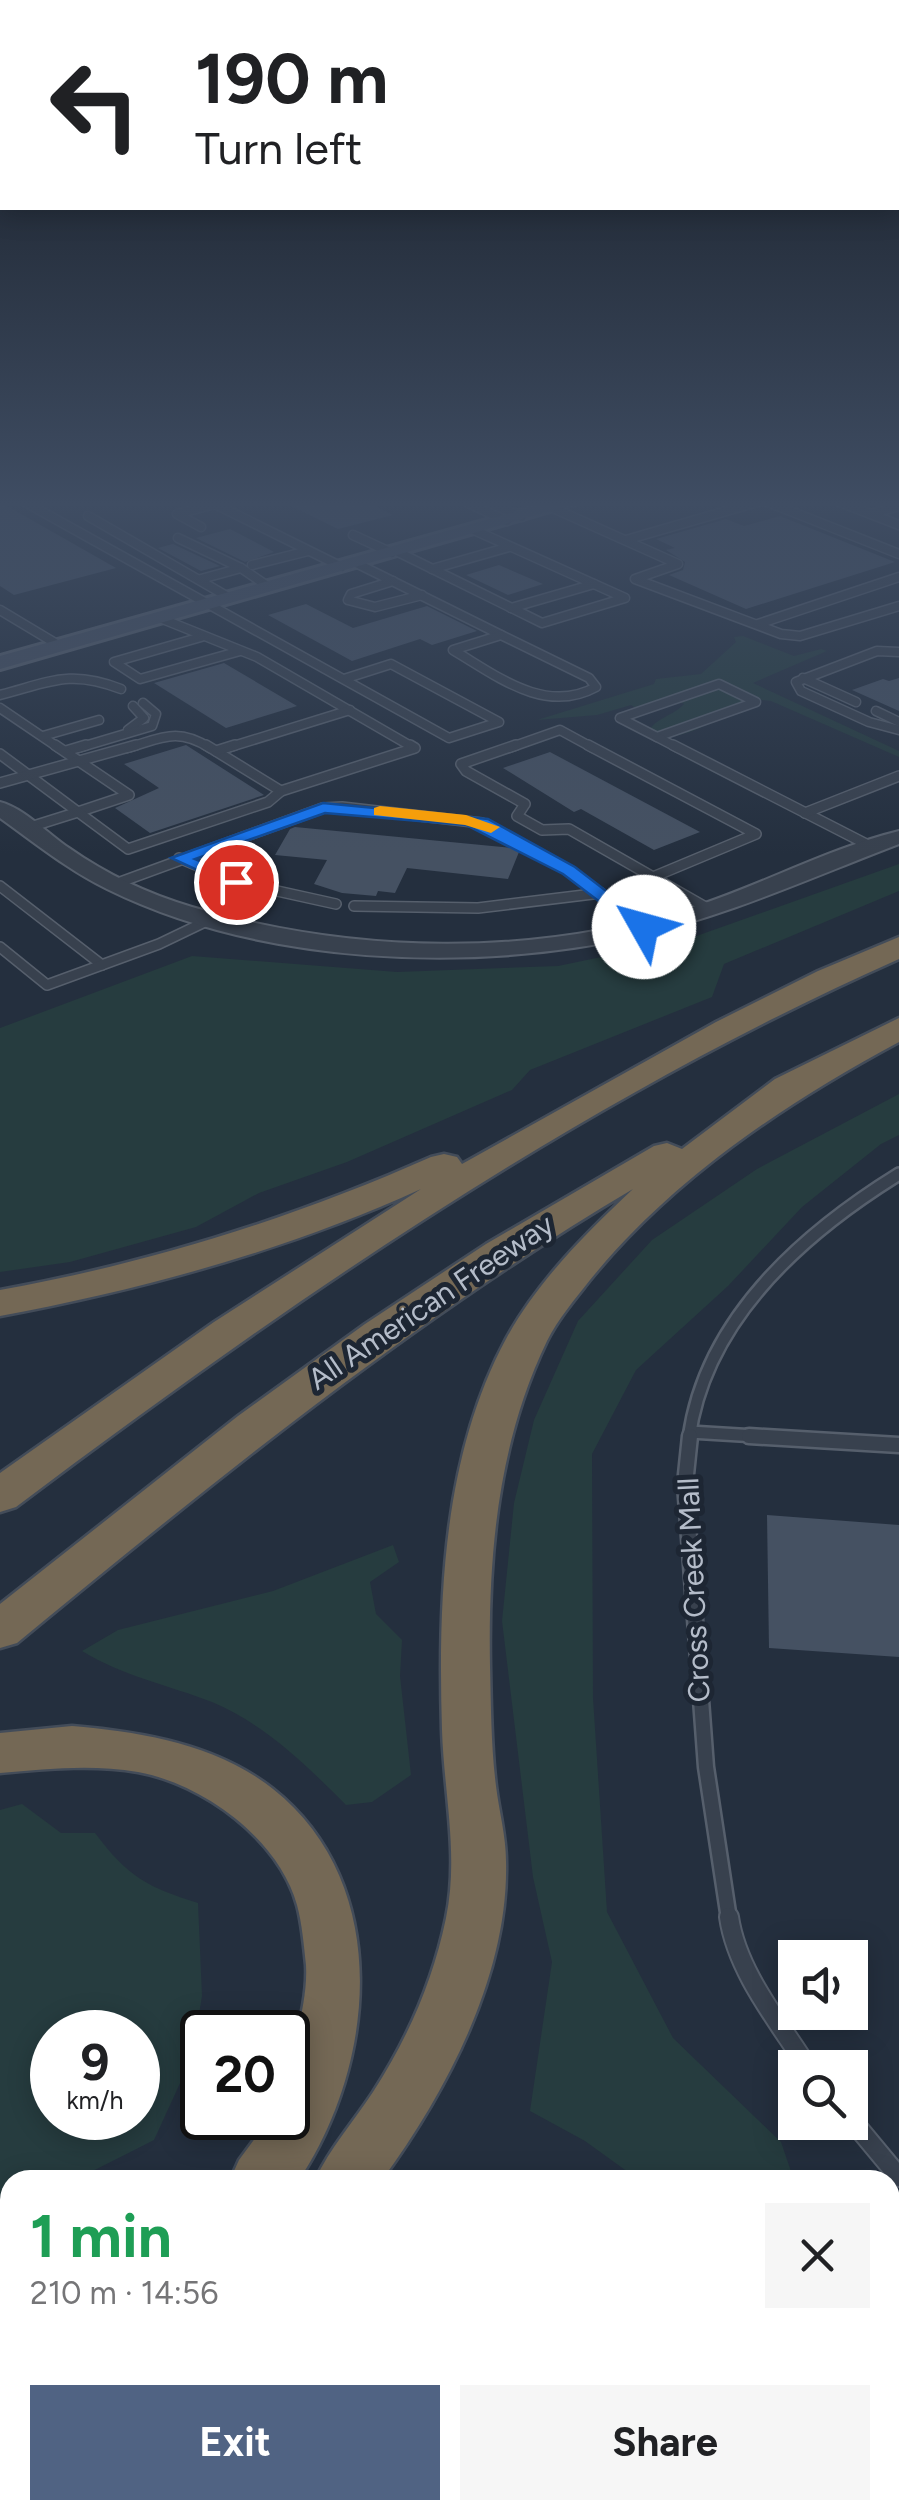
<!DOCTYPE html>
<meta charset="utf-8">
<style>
body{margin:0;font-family:Figtree,sans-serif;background:#f6f6f6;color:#202124;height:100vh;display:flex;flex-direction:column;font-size:38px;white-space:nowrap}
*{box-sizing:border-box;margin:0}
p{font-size:32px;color:#757577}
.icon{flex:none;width:55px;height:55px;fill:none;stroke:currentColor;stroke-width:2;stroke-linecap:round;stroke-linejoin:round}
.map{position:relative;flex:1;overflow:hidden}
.details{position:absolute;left:0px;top:2170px;width:900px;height:350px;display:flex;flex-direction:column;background:#fff;border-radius:30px 30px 0 0;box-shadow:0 5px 25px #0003}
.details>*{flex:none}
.banner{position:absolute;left:0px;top:0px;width:900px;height:210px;box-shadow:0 5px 25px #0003;background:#fff;color:#202124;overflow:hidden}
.buttons{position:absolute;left:778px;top:1940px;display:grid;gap:20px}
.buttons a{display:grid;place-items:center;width:90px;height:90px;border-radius:0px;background:#fff;box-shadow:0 5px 25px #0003;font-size:50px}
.speed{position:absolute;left:30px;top:2010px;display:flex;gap:20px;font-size:50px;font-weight:700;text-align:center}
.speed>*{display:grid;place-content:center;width:130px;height:130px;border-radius:50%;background:#fff;box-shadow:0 5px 25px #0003;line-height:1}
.speed small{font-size:25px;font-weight:400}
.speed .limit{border:5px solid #111;border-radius:15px;background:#fff;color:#111}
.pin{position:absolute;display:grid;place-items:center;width:85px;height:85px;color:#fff;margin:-42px;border:5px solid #fff;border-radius:50%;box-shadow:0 2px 10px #0007}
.me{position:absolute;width:110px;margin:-55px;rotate:308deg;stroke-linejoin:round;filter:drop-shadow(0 0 8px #0008)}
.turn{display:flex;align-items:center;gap:35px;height:210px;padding:0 30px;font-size:45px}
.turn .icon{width:130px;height:130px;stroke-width:2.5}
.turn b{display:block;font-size:70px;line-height:85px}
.round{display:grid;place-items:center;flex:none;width:105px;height:105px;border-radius:0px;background:#f6f6f6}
.summary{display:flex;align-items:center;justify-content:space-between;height:170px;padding:0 30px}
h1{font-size:60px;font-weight:700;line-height:75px;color:#1e9e55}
.action{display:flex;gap:20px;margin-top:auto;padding:20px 30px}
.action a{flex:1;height:115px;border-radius:0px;background:#506383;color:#fff;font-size:40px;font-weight:700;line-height:115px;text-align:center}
.action a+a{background:#f6f6f6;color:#202124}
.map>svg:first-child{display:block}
.green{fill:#263c3f;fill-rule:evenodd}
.building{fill:#455162}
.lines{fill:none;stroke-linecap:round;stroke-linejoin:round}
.service-far4-casing{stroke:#565f6c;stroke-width:11}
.service-far3-casing{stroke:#565f6c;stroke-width:12}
.service-far2-casing{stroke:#565f6c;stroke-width:16}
.service-far1-casing{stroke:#565f6c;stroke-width:19}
.service-casing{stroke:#565f6c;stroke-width:22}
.tertiary-casing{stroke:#565f6c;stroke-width:4}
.secondary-casing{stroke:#565f6c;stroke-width:6}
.primary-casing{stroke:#414a57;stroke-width:5}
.motorway-casing{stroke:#434c59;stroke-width:5}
.service-far4{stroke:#38414e;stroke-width:8}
.service-far3{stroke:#38414e;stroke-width:9}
.service-far2{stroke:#38414e;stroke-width:11}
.service-far1{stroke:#38414e;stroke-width:14}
.service{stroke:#38414e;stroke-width:18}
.tertiary{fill:#38414e;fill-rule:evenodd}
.secondary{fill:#465061;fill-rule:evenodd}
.primary{fill:#56606e;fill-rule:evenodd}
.motorway{fill:#746855;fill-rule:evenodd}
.route{fill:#1a73e8;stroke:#114b97;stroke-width:2.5}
.slow{fill:#f59e0b}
.labels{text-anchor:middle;stroke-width:10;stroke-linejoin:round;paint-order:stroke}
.street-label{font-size:30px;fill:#b4bcc9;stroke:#1d2633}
</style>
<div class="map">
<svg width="899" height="2520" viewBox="0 0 899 2520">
<rect width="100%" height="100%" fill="#242f3e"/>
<g class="green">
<path d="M 743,636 L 794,656 L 821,649 L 827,651 L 753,683 L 899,751 L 899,757 L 771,701 L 754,699 C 717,715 700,737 655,738 L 649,730 C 658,717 673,716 684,704 L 678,700 L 633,713 L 636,708 L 631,705 L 597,715 L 537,720 L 654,684 L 656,679 L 701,674 L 736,642 L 734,637 Z"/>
<polygon points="899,864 899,891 724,964 712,997 530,1070 512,1090 347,1162 259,1193 196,1227 70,1262 0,1272 0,1028 192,956 397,972 558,966 688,939"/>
<polygon points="899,1094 899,1135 881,1144 802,1207 728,1286 636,1370 592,1454 593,1698 607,1912 673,2038 781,2142 794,2180 639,2180 585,2141 530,2111 552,1962 533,1877 502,1621 514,1503 534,1420 578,1321 652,1240 757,1169"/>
<path d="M 393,1545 L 399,1562 L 370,1582 L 376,1614 L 402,1640 L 400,1676 L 411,1775 L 372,1802 L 346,1805 C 305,1764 266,1725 212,1702 C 168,1685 123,1676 82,1651 L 118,1630 L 273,1591 Z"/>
<path d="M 22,1804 L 61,1833 L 95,1833 C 128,1877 147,1887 198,1903 L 202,1996 L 192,2057 L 154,2140 L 75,2180 L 10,2180 L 10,2206 L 0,2208 L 0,1810 ZM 138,2032 L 138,2118 L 52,2118 L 52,2032 Z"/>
</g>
<g class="building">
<polygon points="281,501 365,501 393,515 338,529"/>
<polygon points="0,502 116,568 14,595 0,586"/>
<polygon points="780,516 895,562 746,609 669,575 683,570 685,562 666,550 675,548 656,539 726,519 744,526"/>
<polygon points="230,529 274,552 245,562 196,538"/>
<polygon points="173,544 175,545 220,566 201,571 158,548"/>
<polygon points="499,565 543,584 508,595 466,575"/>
<polygon points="306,604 353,628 427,606 477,631 432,645 420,639 352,661 268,615"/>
<polygon points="224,663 297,706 226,728 154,683"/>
<polygon points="899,678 899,711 852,690 883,679 889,681"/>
<polygon points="186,745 264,795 150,833 115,808 159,788 124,764"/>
<polygon points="550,752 700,832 654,850 581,809 574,812 503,768"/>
<polygon points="295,827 512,848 519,852 508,879 407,868 395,893 378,891 376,896 342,893 314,884 327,860 275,855 290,829"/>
<polygon points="767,1515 899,1525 899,1657 769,1648"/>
</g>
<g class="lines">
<g class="service-far4-casing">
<g id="service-far4">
<polyline points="23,501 449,738 499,722 391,664 344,679"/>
<polyline points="485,501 522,517"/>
<polyline points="765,501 899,554"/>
<polyline points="837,501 899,525"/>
<polyline points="468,503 507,521"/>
<polyline points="553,508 678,564 635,579 781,634 800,636 899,606"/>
<polyline points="871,514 899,506"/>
<polyline points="88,516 230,598"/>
<polyline points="201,527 177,514 215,504 342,567"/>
<polyline points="353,535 392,553"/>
<polyline points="178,538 241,568 269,587"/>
<polyline points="626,540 761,501"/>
<polyline points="396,551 542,623 625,598 474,530"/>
<polyline points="356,563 501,635"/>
<polyline points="252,565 308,551"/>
<polyline points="432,569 509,547"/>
<polyline points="201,579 241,568"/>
<polyline points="393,581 351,594 348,600 375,607 422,595"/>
<polyline points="511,608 594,584"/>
<polyline points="0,610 60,646"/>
<polyline points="160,618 257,657 414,748"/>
<polyline points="758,624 899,577"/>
<path d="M 501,635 L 589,678 L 596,687 C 545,715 497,676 453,650 Z"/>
<polyline points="201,637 114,662 140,679 240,651"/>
<polyline points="899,652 877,651 796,682 801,691 869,722 899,730"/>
<polyline points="803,678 856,702"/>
<polygon points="719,684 756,702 657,737 620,718"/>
<path d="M 0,695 C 50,682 70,669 121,689"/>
<polyline points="0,708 59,748"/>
<polyline points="876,711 899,722"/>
<polyline points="128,730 144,718 133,706"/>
<polyline points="43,736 99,720"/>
<polyline points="657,737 678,748"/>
<polyline points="78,748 152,726 156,714 143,703"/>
<path d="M 127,748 C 162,738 177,727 210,748"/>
<polyline points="227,748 350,710"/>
<polyline points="509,748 560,730 593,748"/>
</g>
</g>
<g class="service-far3-casing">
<g id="service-far3">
<polyline points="206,745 281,791"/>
<polyline points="516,745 461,764 466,771 525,804 517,816 542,830 569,829 707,908"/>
<polyline points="588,745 756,834 653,877"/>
<polyline points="673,745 872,847"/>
<polyline points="66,751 86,745"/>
<polyline points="216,751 235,745"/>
<polyline points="0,754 78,812 129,795 55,745"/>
<polyline points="0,783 136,745"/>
<polyline points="805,813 899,776"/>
<polyline points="27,828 78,812 128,849 268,802 281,791 415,748 410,745"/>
<polyline points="179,858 236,882 336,904"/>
<polyline points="115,884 323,808 342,807 482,823 569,870 644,927"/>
<polyline points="0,886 102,965"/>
<polyline points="354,906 478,908 601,893"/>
<polyline points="0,947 47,985 159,944 211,919"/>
</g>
</g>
<g class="service-far2-casing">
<g id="service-far2">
<polyline points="690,1432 789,1438"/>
<path d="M 689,1438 C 705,1319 802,1234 899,1174"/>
</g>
</g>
<g class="service-far1-casing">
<g id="service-far1">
<polyline points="690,1436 685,1484 706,1767 729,1919"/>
<polyline points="749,1436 899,1445"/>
</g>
</g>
<g class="service-casing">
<g id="service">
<path d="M 729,1917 C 737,1972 779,2022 808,2068"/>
<polyline points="850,2118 899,2177"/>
<polyline points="890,2497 899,2503"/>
<polyline points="433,2520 439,2510"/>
</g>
</g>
<g class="tertiary-casing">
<path id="tertiary" d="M 0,802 C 24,808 48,834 69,848 C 106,874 148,894 192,907 C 353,954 532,958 693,907 C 762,885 829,848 899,831 L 899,844 C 812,877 726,917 634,937 C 469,973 261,965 107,889 C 68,870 35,843 0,818 Z"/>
</g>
<g class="secondary-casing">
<polygon id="secondary" points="554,501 585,501 0,669 0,656"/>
</g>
<g class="primary-casing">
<polygon id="primary" points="0,2480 10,2484 10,2510 37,2510 41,2520 0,2520"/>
</g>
<g class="motorway-casing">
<g id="motorway">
<path d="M 899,937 L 899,959 C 582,1100 292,1299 16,1507 L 0,1512 L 0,1473 L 214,1322 L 421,1189 C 287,1250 145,1289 0,1316 L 0,1290 C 150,1263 291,1219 431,1157 L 444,1154 L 457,1157 L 462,1164 L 716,1022 L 818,971 Z"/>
<path d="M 899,1018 L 899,1042 C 784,1104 673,1178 590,1280 C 575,1299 558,1319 547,1341 C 498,1442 488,1555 490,1666 C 491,1706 491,1747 496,1786 C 499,1811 506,1836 506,1861 C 509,1974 447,2091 382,2180 L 315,2180 C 330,2148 354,2121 373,2092 C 408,2038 433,1981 446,1918 C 459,1856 444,1793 442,1730 C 438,1599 443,1456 506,1339 C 537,1282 586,1233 633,1189 C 412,1320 215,1480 17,1643 L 0,1648 L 0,1604 L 238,1416 L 365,1324 L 486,1244 L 654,1146 L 667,1143 L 682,1149 L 775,1079 Z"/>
<path d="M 72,1726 C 141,1732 216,1744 273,1789 C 393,1884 376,2064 299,2180 L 230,2180 L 239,2160 L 270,2118 L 288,2118 C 288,2103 285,2086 288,2071 C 295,2038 308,2000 306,1965 C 304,1946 302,1923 297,1905 C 279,1839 203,1784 138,1772 C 91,1764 46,1769 0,1773 L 0,1733 Z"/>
<polygon points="10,2425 10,2502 0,2506 0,2429"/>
<polygon points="31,2510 105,2510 101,2520 26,2520"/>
</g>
</g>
<use href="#service-far4" class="service-far4"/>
<use href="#service-far3" class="service-far3"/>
<use href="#service-far2" class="service-far2"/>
<use href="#service-far1" class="service-far1"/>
<use href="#service" class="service"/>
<use href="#tertiary" class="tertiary"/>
<use href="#secondary" class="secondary"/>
<use href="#primary" class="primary"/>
<use href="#motorway" class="motorway"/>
</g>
<linearGradient id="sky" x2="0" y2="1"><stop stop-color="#141a22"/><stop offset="0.59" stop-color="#3f4d63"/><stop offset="1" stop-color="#3f4d63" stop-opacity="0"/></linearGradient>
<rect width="899" height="854" fill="url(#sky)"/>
<polygon class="route" points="323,803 488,819 575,867 653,927 644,933 638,931 563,874 466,825 325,813 195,859 242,878 242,886 236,888 171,858"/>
<polygon class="slow" points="380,806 466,815 500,827 491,833 465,825 374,815 374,808"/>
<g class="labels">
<g class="street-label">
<text transform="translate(431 1302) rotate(-34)" y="10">All American Freeway</text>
<text transform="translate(694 1590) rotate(-93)" y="10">Cross Creek Mall</text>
</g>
</g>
</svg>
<div class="buttons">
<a><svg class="icon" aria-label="sound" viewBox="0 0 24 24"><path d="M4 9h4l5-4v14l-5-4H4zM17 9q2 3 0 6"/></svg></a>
<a><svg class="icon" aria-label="search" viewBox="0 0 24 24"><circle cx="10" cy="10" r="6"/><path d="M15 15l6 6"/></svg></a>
</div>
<div class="speed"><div>9<small>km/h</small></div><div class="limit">20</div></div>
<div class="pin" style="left:236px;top:882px;background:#d93025"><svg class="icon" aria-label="arrive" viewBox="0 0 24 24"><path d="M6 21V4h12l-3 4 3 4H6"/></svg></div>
<svg class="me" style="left:644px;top:927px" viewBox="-20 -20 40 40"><circle r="19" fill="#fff"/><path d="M0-13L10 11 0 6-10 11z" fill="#1a73e8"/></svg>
<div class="banner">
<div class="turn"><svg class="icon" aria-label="left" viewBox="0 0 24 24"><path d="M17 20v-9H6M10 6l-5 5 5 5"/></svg><div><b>190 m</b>Turn left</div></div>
</div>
<section class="details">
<div class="summary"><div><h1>1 min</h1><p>210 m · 14:56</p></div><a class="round"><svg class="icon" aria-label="close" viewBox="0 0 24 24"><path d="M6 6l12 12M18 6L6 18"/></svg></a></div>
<div class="action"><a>Exit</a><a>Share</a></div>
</section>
</div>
